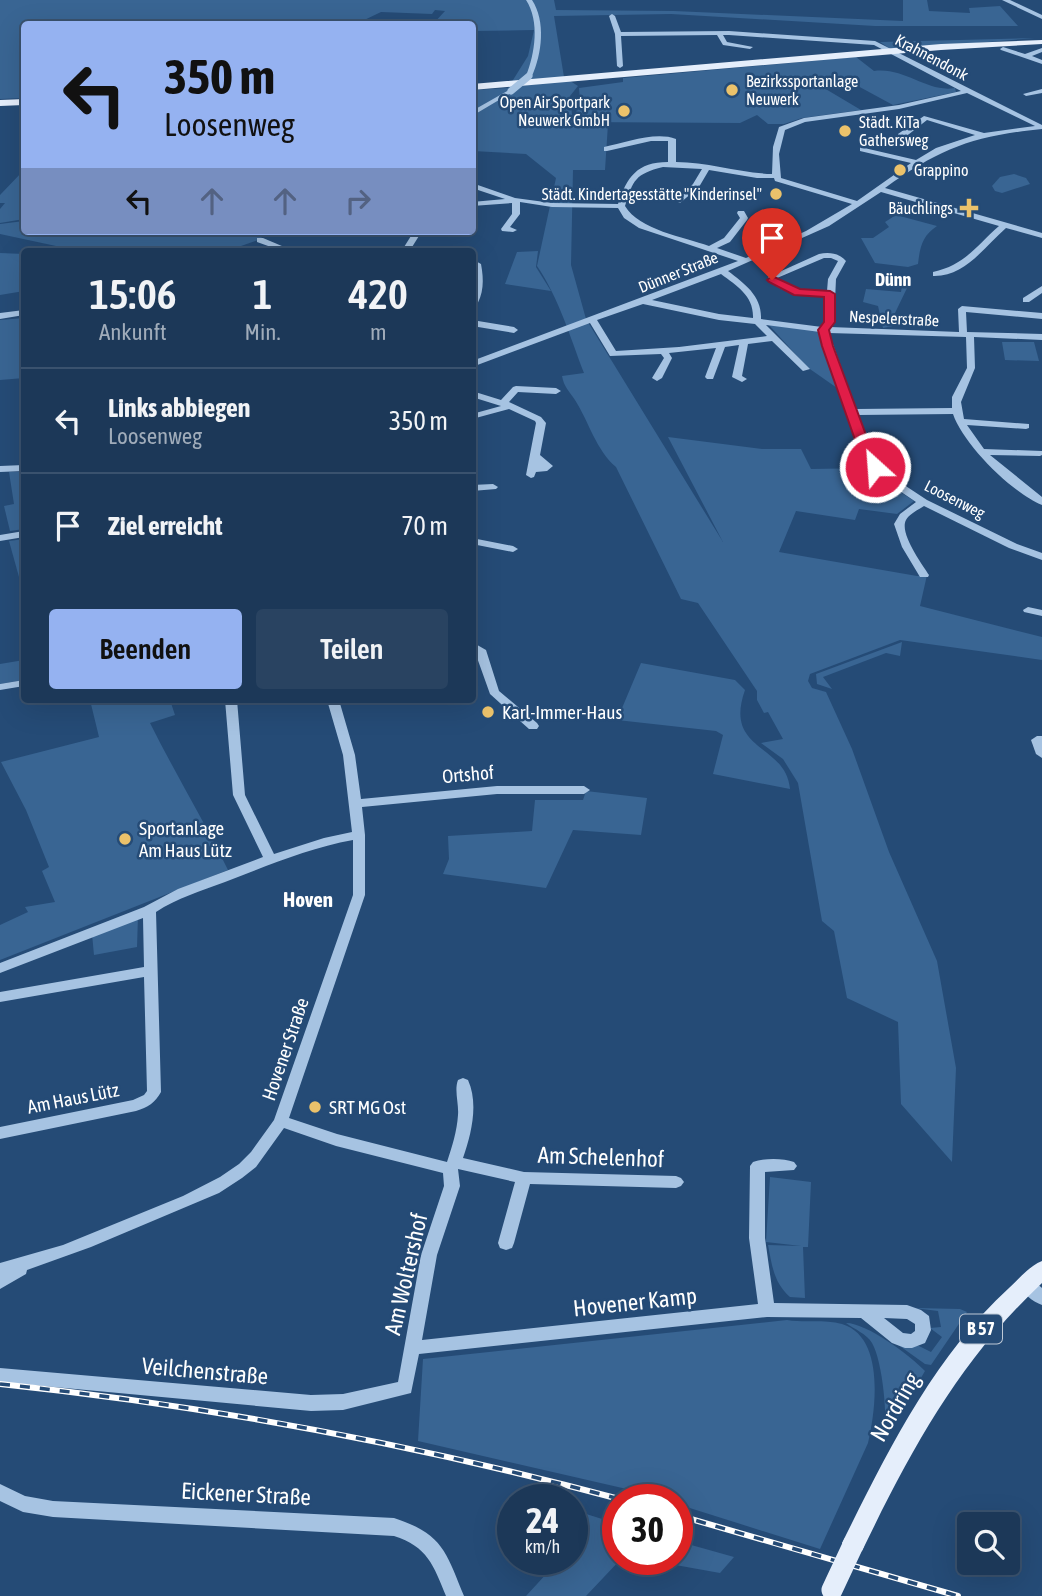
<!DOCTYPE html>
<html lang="de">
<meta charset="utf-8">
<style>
body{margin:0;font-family:"Asap Condensed",sans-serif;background:#294361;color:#f1f3f6;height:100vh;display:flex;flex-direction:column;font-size:26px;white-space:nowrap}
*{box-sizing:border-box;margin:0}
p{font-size:23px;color:#a0acba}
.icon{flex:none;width:38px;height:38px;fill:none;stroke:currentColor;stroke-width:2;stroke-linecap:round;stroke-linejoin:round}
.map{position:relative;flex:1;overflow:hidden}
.panel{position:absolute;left:21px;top:248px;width:455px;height:455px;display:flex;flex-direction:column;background:#1c3858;border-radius:7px;box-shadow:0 7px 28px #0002,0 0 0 2px #3a526e}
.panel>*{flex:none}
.guide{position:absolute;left:21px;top:21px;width:455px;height:214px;border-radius:7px;box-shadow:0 7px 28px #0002,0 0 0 2px #3a526e;background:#95b2f1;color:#111;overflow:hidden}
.tools{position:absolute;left:957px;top:1512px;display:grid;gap:14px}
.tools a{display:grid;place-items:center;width:63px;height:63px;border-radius:7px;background:#1c3858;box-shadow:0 7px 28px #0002,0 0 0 2px #3a526e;font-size:35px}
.speed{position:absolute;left:497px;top:1484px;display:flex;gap:14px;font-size:35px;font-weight:700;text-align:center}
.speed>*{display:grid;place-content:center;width:91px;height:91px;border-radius:50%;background:#1c3858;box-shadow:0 7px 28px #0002,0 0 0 2px #3a526e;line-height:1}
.speed small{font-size:18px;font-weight:400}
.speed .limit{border:10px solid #d22;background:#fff;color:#111}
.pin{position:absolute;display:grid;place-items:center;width:60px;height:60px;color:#fff;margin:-72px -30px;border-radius:50% 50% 50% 0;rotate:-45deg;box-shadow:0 0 7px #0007}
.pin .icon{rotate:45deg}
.me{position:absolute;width:77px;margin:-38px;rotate:334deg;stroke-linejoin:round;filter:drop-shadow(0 0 5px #0008)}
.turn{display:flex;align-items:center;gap:24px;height:147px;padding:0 28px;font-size:32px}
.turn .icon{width:91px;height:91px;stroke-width:2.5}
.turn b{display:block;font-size:49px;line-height:60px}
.lanes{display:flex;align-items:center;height:66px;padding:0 28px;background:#0003;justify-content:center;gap:35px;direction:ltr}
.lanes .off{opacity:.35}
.eta{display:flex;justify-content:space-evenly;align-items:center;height:119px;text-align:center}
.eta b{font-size:42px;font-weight:600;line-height:49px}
.action{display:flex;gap:14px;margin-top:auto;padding:14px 28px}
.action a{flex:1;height:80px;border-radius:7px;background:#95b2f1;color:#111;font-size:28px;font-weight:600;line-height:80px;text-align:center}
.action a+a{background:#294361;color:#f1f3f6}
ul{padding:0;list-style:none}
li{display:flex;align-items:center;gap:21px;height:105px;padding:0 28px;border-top:2px solid #3a526e}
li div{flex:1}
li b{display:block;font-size:26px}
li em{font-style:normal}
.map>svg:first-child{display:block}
.green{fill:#396593}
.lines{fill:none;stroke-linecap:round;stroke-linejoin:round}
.minor{fill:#a6c3e2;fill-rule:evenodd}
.major{fill:#e5eefb;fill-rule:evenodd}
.rail-casing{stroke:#fff;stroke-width:6}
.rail{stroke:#254b76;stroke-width:3.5;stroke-dasharray:10;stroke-linecap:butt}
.minor-bridge{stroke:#a6c3e2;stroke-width:7}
.major-bridge{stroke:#e5eefb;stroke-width:21}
.route{fill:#e11d48;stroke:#92132f;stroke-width:2}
.poi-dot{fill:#ebc26b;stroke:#254b76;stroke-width:2.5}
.labels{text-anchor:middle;stroke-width:5;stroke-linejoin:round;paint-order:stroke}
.far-street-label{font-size:16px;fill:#fff;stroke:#254b76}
.far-poi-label{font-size:16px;fill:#fff;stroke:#254b76;text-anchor:start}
.far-neighbourhood-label{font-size:18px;font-weight:bold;fill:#fff;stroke:#254b76}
.shield{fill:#254b76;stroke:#bec9d6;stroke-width:2}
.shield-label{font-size:18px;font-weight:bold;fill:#fff}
.poi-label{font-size:19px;fill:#fff;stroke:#254b76;text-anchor:start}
.street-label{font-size:19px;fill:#fff;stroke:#254b76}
.neighbourhood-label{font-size:21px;font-weight:bold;fill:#fff;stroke:#254b76}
.near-street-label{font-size:23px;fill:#fff;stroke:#254b76}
</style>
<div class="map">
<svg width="1042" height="1596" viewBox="0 0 1042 1596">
<rect width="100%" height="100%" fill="#254b76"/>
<g class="green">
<path d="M 0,0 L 554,0 L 556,10 L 674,11 L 903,21 L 903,0 L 927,0 L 929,11 L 970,13 L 969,8 L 1000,6 L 1018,26 L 875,26 L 671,14 L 554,16 L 564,77 L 578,86 L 570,96 L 573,124 L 608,124 L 605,170 L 573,170 L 571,265 L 586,319 L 723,542 L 668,437 L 762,449 L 801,449 L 811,469 L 872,468 L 882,480 L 914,501 L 897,514 L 859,509 L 855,520 L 796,511 L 779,552 L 917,576 L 927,575 L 920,606 L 1042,637 L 1042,660 L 900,640 L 810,674 L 808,681 L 812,688 L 826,692 L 852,749 L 889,852 L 937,961 L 956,1068 L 952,1162 L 901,1104 L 898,1022 L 847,998 L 834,931 L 822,921 L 798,783 L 783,759 L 761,743 L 783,739 L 768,712 L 764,713 L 757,700 L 757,691 L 698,603 L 681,599 L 616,467 C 596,450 589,422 575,400 C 569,391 564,387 562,376 L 584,373 C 570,337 559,298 537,266 L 556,178 L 526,154 L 473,151 L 473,90 L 508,88 L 528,56 L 534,30 L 473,31 L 472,24 L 433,24 L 445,11 L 435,10 L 432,14 L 381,12 L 356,24 L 24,24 L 24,98 L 0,99 Z"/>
<polygon points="1035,38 892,50 880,42"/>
<path d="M 856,57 L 874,71 C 905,67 927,93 955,88 L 956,92 L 893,105 L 856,85 L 824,88 L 861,110 L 802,118 L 784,124 L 768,124 L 757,115 L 740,123 L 577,122 L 576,99 L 580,99 L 579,88 L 623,82 L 623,78 Z"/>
<polygon points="24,170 24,219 0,223 0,209 5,203 0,203 0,195"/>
<polygon points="1014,174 1026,178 1030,184 1002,193 995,191 992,186 1000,177"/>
<path d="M 896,215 L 937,226 C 922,236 920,247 918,264 L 908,267 L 875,263 L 861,238 L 873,238 L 889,227 L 885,222 Z"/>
<polygon points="24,221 24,231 264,232 261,239 224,252 84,252 0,234 0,224"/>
<polygon points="538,251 536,267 551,291 505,284 517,252"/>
<polygon points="0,253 24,254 24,291 0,295"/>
<polygon points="903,280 909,281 908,286 895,313 893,326 883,328 878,306 863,302 866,289 901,292"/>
<polygon points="24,318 24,378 0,380 0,320"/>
<polygon points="769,325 819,331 840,390 807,367"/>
<polygon points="1002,342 1034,342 1039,361 1005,360"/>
<polygon points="9,472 24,472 24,529 10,531 4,506 14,504"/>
<polygon points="24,539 24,595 9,541"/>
<polygon points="902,642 900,656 886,653 823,677 832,689 817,684 816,674"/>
<polygon points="24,660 24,680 0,684 0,664"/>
<path d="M 641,663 L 735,680 L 745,690 C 723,752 786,743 790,789 L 713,774 L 723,735 L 716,731 L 617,720 Z"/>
<path d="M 90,700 L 170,700 L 175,715 L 150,723 C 175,773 203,819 228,870 L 0,960 L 0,925 L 28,912 L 25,907 L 55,902 L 42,871 L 49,867 L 26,810 L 1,762 L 99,737 Z"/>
<polygon points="586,791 647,798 641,835 573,830 546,888 443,874 449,859 448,836 532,831 535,800 583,800"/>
<polygon points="138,915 137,947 94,955 92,934"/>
<path d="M 770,1177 L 811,1182 L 808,1247 L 803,1247 L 805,1298 L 790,1297 C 774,1283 772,1266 768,1245 L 801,1246 L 766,1242 Z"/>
<polygon points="914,1308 960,1309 967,1312 931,1365 925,1364 897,1344 919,1346 931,1352 942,1337 930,1328 941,1327 938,1311"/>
<path d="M 787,1320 C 804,1323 824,1319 842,1324 C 885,1337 876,1409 868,1443 L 820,1549 L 677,1504 L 677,1500 L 662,1500 L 631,1490 L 418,1441 L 423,1359 Z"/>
<path d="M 846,1323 C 867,1323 911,1356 925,1371 L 884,1441 C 888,1420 883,1362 872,1343 C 867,1334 854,1329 846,1323 Z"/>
<polygon points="583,1513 618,1524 618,1559 621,1559 586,1596 526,1596 560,1559 572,1559 572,1546 582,1535"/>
<polygon points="677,1541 734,1557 720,1573 642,1559 677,1559"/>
</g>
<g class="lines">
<g class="minor">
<path d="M 526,0 L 532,0 C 546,21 542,54 532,76 L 529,78 L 526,76 C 535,54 540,21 526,0 Z"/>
<polygon points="1002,0 1010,0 1042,15 1042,19"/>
<path d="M 612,14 L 615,16 L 621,32 L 729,31 L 875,41 L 1042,125 L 1042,129 C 973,136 941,148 885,188 L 1042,233 L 1042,238 L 1006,228 C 984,247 965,277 933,276 L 933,272 C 965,265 976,246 999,226 L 881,192 L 829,226 L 728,271 C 745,284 762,296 761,319 L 822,327 L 826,322 L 827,296 C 809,295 778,296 768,277 L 819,254 C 829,252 839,253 846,261 L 836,279 L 834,322 L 830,327 L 959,332 L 958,309 L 962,306 L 1042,313 L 1042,319 L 966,312 L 967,332 L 1042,334 L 1042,340 L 974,337 L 975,368 L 961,402 L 964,419 L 1029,424 L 1029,428 L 1026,429 L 967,425 L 984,449 L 1042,451 L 1042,455 L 1040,456 L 990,455 L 1042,497 L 1042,505 C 1012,493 963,444 953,414 L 858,415 L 871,451 L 886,473 L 927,500 L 1017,544 L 1042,553 L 1042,560 L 1009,548 L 924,506 C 918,510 909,514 906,520 C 899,533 922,564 929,575 L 928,577 L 920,577 L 902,547 L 894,524 L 900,514 L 916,502 L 879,477 L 861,451 L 820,332 L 766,325 L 810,369 L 803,371 L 772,341 L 748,344 L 742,376 L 747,379 L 742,382 L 732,377 L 739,345 L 725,347 L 713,379 L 707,379 L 705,377 L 716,348 L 669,353 L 672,358 L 662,378 L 657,381 L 652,378 L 664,358 L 661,354 L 610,356 L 590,323 L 472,367 L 472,361 L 738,261 L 639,228 L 624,218 L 618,208 L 552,207 L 520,202 L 520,214 L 510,227 L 517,230 L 513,232 L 502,231 L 501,229 L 512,214 L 512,203 L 472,206 L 472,202 L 505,199 L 472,188 L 472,183 L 515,198 L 552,203 L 618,204 C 627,177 637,162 668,162 L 668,141 L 651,141 L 607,151 L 604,151 L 604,147 C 625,143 655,131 676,139 L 676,162 C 708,162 740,173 772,174 L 773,147 L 779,127 L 804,118 L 899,105 L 961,91 L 874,45 L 729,35 L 723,35 L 727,42 L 753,47 L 750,49 L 723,45 L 717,35 L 621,36 L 623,66 L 620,68 L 617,66 L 615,34 L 609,16 ZM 967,93 L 1035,126 L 984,133 L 924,116 L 898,134 L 898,138 L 904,138 L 927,120 L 975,135 L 936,148 L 916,160 L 860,147 L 860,151 L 911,163 L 857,201 L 781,178 L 779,154 L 785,130 L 805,122 L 899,109 ZM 663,167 L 702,169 L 693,184 L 676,201 L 680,203 L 699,187 L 709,170 L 757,178 L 774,178 L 775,181 L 852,204 L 806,231 L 746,258 L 717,248 L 730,242 L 747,220 L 748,218 L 744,211 L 738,211 L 737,213 L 740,218 L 724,238 L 709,246 C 684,237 639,230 625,206 C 633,180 635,174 663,167 ZM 824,258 L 831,258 L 838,261 L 828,279 L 827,291 L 800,290 L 777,278 ZM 721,274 C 737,286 754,296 753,318 L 719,314 L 652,300 ZM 643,304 L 719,320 L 755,324 L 767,336 L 679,347 L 616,351 L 597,320 ZM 829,333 L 966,337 L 967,368 L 952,397 L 952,408 L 856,409 Z"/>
<polygon points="1003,47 1025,54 1042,48 1042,52 1032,56 1042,60 1042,64 1001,50 1000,49"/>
<polygon points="1042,89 1042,93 1026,96 1023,94"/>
<polygon points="509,90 514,91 472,116 472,111"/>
<polygon points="284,231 299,233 354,231 350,233 298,237"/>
<polygon points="358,231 370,231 366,233"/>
<polygon points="414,231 422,231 409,252 401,252"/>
<polygon points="257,238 263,238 296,252 285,252 257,242"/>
<path d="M 472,259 L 481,264 C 484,280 484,294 475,308 L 472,308 L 475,281 Z"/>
<polygon points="1042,286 1042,293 1029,302 1023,302 1023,298"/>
<polygon points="24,310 24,315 0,319 0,313"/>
<polygon points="472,320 514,327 518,330 514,333 472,326"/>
<polygon points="516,386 556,388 561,391 556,394 518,392 509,402 541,417 546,423 540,455 553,466 547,471 536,472 534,477 531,478 526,475 536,423 535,421 509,409 472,419 472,414 501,406 472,397 472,391 501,400 513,387"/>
<polygon points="24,465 24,471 0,472 0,466"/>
<polygon points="493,484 498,487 496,489 472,491 472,485"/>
<polygon points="24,531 24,537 0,541 0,535"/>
<polygon points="472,538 513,546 518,549 513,552 472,544"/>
<polygon points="1028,607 1042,610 1042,616 1024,612 1023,610"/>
<polygon points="472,642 486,650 499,691 537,723 539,726 537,729 529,729 490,694 475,652 472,650"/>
<polygon points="24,680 24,686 0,690 0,684"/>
<path d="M 225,700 L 237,700 L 245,795 L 274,854 L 324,838 L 352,832 L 343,755 L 327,700 L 339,700 L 355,755 L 361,799 L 497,786 L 584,786 L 590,790 L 584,794 L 497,794 L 362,807 L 365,835 L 365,895 L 289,1118 L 337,1134 L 447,1162 C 452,1147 457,1131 458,1115 C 459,1104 454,1090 458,1080 L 463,1078 L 468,1080 C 479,1104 471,1135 463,1158 L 524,1172 L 676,1176 L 681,1178 L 684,1182 L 681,1186 L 676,1188 L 530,1184 L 514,1243 L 512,1248 L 506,1250 L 500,1248 L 498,1243 L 515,1182 L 458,1169 L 460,1186 L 437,1255 L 422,1340 L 758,1304 L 749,1238 L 750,1166 L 753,1162 C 764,1158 783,1158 794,1162 L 797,1166 L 794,1170 L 765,1172 L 765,1238 L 774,1303 L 907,1305 L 921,1310 L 929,1316 L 931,1330 L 925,1343 L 912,1348 L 905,1348 L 892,1343 L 861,1318 L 767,1317 L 419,1354 L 411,1393 L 343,1410 L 311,1411 L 0,1382 L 0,1368 L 311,1395 L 343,1394 L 398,1382 L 421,1255 L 444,1186 L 443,1173 L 336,1146 L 284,1128 L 256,1167 L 242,1178 L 219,1193 L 91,1247 L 27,1270 L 26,1274 L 0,1289 L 0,1263 L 63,1245 L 183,1196 L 220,1177 L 239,1164 L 251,1152 L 274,1120 L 353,895 L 353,840 C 308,848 267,866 225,882 C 201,891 177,898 156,912 L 161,1092 C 155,1103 148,1107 136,1111 L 0,1139 L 0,1127 L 133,1100 L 144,1095 L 147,1091 L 144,977 L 0,1002 L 0,992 L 144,967 L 143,918 L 0,973 L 0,963 L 144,907 L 178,889 L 263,857 L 233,795 ZM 884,1318 L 907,1319 L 915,1324 L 915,1331 L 911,1334 L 903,1333 Z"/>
<polygon points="1037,736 1042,736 1042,758 1036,754 1031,740"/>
<path d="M 1026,1277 L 1032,1279 L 1042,1288 L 1042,1305 C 1033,1302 1022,1293 1018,1284 L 1020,1279 Z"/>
<path d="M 0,1484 L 25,1496 L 53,1501 L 394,1518 C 443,1534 446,1552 464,1596 L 446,1596 C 434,1566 427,1546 394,1536 L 53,1517 L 23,1512 L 0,1501 Z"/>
</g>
<g class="major">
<polygon points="1042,40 1042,44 941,50 472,90 472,84 941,44"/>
<polygon points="24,99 24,105 0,106 0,100"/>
<path d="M 1042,1261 L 1042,1283 C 959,1361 911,1450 862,1551 L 854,1554 L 846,1551 L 842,1543 L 846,1535 C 890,1447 935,1356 1009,1288 C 1019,1279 1029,1266 1042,1261 Z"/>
</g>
<g class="rail-casing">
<g id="rail">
<path d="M 0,1384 C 211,1406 418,1445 623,1500"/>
<polyline points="677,1515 958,1596"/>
</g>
</g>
<use href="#rail" class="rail"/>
<polyline class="minor-bridge" points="511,91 529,76"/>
<polyline class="major-bridge" points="832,1590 854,1543"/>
</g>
<polygon class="route" points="772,276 800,289 830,291 835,294 835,322 829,330 833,346 872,451 881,467 880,470 871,470 859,451 822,346 818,330 824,322 824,297 794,295 769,282 767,280"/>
<g class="poi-dot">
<circle cx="732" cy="90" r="7"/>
<circle cx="624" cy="111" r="7"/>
<circle cx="845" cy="131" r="7"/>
<circle cx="900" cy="170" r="7"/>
<circle cx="776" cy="194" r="7"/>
<path d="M965.5 197.5h7v7h7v7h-7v7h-7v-7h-7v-7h7z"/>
<circle cx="488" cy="712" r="7"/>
<circle cx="125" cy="839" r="7"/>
<circle cx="315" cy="1107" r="7"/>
</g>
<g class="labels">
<g class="far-street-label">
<text transform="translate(932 57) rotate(28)" y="6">Krahnendonk</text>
<text transform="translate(678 272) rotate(-22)" y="6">Dünner Straße</text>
<text transform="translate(894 318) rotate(3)" y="6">Nespelerstraße</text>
<text transform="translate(955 499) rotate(27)" y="6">Loosenweg</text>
</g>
<g class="far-poi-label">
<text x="746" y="87">Bezirkssportanlage<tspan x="746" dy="18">Neuwerk</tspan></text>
<text x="610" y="108" text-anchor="end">Open Air Sportpark<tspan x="610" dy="18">Neuwerk GmbH</tspan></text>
<text x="859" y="128">Städt. KiTa<tspan x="859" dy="18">Gathersweg</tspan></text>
<text x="914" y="176">Grappino</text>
<text x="762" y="200" text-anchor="end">Städt. Kindertagesstätte "Kinderinsel"</text>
<text x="953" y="214" text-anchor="end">Bäuchlings</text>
</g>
<g class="far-neighbourhood-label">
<text x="893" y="286">Dünn</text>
</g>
<rect class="shield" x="960" y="1314.5" width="42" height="29" rx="5"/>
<g class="shield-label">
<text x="981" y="1335">B 57</text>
</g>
<g class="poi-label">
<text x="502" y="719">Karl-Immer-Haus</text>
<text x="139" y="835">Sportanlage<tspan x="139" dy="22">Am Haus Lütz</tspan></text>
<text x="329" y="1114">SRT MG Ost</text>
</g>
<g class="street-label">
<text transform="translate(468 774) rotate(-5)" y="7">Ortshof</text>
<text transform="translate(285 1049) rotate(-71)" y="7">Hovener Straße</text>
<text transform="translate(73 1098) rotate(-11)" y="7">Am Haus Lütz</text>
</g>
<g class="neighbourhood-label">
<text x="308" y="907">Hoven</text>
</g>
<g class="near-street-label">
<text transform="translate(601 1157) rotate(2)" y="8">Am Schelenhof</text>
<text transform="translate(406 1274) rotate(-77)" y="8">Am Woltershof</text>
<text transform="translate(635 1302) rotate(-6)" y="8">Hovener Kamp</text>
<text transform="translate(205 1371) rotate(5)" y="8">Veilchenstraße</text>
<text transform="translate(895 1407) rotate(-60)" y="8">Nordring</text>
<text transform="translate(246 1494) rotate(3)" y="8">Eickener Straße</text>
</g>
</g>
</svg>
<div class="tools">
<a><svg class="icon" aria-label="search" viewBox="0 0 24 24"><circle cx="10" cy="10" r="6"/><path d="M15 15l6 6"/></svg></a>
</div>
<div class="speed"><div>24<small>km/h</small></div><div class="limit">30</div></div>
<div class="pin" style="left:772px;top:280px;background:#d93025"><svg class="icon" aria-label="arrive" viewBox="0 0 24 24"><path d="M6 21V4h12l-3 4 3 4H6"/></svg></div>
<svg class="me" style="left:875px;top:467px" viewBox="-20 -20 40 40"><circle r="17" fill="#e11d48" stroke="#fff" stroke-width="3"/><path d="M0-11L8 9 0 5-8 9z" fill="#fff"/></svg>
<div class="guide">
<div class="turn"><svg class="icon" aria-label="left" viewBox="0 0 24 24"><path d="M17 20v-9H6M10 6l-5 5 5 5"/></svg><div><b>350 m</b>Loosenweg</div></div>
<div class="lanes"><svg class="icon" aria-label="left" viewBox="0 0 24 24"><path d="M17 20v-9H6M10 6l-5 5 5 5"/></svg><svg class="icon off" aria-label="ahead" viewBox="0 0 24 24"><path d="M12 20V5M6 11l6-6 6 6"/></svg><svg class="icon off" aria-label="ahead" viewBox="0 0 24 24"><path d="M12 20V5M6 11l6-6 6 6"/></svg><svg class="icon off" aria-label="right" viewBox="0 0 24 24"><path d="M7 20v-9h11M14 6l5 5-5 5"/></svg></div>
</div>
<section class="panel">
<div class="eta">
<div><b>15:06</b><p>Ankunft</p></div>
<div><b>1</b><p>Min.</p></div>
<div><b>420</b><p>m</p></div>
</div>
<ul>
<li><svg class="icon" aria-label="left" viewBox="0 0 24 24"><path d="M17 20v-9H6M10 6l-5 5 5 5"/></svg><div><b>Links abbiegen</b><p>Loosenweg</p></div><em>350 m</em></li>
<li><svg class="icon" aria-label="arrive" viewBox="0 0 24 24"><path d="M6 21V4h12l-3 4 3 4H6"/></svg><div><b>Ziel erreicht</b></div><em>70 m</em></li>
</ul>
<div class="action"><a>Beenden</a><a>Teilen</a></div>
</section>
</div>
